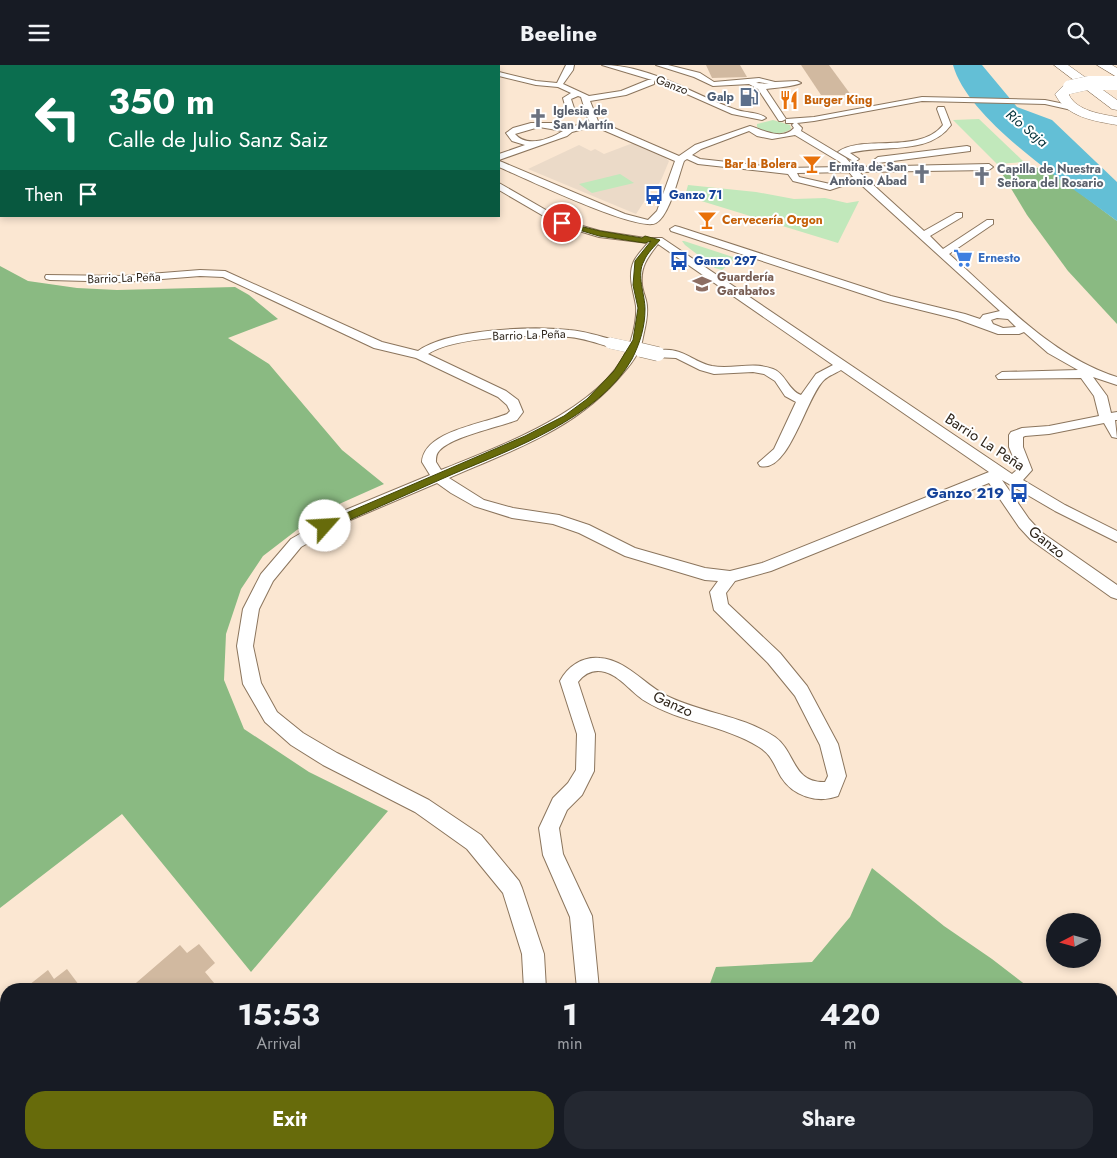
<!DOCTYPE html>
<meta charset="utf-8">
<style>
body{margin:0;font-family:Jost,sans-serif;background:#242831;color:#f1f3f6;height:100vh;display:flex;flex-direction:column;font-size:19px;white-space:nowrap}
*{box-sizing:border-box;margin:0}
p{font-size:16px;color:#9ea1a6}
.icon{flex:none;width:28px;height:28px;fill:none;stroke:currentColor;stroke-width:2;stroke-linecap:round;stroke-linejoin:round}
.map{position:relative;flex:1;overflow:hidden}
.panel{position:absolute;left:0px;top:918px;width:1118px;height:176px;display:flex;flex-direction:column;background:#171b24;border-radius:20px 20px 0 0;box-shadow:0 2px 8px #0003}
.panel>*{flex:none}
.banner{position:absolute;left:0px;top:0px;width:500px;height:152px;box-shadow:0 2px 8px #0003;background:#0b6e4f;color:#fff;overflow:hidden}
.needle{width:32px;rotate:264deg}
.controls{position:absolute;left:1046px;top:848px;display:grid;gap:10px}
.controls a{display:grid;place-items:center;width:55px;height:55px;border-radius:50%;background:#171b24;box-shadow:0 2px 8px #0003;font-size:25px}
.pin{position:absolute;display:grid;place-items:center;width:42px;height:42px;color:#fff;margin:-21px;border:2px solid #fff;border-radius:50%;box-shadow:0 1px 5px #0007}
.me{position:absolute;width:55px;margin:-28px;rotate:64deg;stroke-linejoin:round;filter:drop-shadow(0 0 4px #0008)}
.turn{display:flex;align-items:center;gap:18px;height:105px;padding:0 25px;font-size:22px}
.turn .icon{width:65px;height:65px;stroke-width:2.5}
.turn b{display:block;font-size:35px;line-height:42px}
.then{display:flex;align-items:center;height:48px;padding:0 25px;background:#0003;gap:10px;font-size:19px}
.eta{display:flex;justify-content:space-evenly;align-items:center;height:85px;text-align:center}
.eta b{font-size:30px;font-weight:700;line-height:35px}
.button{display:flex;gap:10px;margin-top:auto;padding:10px 25px}
.button a{flex:1;height:58px;border-radius:20px;background:#676b0b;color:#fff;font-size:20px;font-weight:700;line-height:58px;text-align:center}
.button a+a{background:#242831;color:#f1f3f6}
header{display:flex;justify-content:space-between;align-items:center;height:65px;padding:0 25px;background:#171b24;font-size:22px;font-weight:700}
.map>svg:first-child{display:block}
.education{fill:#ebdac8}
.green{fill:#c1e8bb}
.forest{fill:#8aba82}
.water{fill:#63bfd6}
.building{fill:#d1b9a0}
.lines{fill:none;stroke-linecap:round;stroke-linejoin:round}
.street-casing{stroke:#8b755d;stroke-width:2}
.highway-casing{stroke:#8b755d;stroke-width:1}
.street{fill:#fff;fill-rule:evenodd}
.highway{fill:#fff;fill-rule:evenodd}
.street-bridge-far1-casing{stroke:#8b755d;stroke-width:11;stroke-linecap:butt}
.street-bridge-casing{stroke:#8b755d;stroke-width:15;stroke-linecap:butt}
.highway-bridge-casing{stroke:#8b755d;stroke-width:14;stroke-linecap:butt}
.street-bridge-far1{stroke:#fff;stroke-width:11}
.street-bridge{stroke:#fff;stroke-width:14}
.highway-bridge{stroke:#fff;stroke-width:14}
.route{fill:#676b0b;stroke:#434607}
.labels{text-anchor:middle;stroke-width:4;stroke-linejoin:round;paint-order:stroke}
.far-street-label{font-size:12px;fill:#2e251b;stroke:#fff}
.far-service-label{font-size:12px;font-weight:bold;fill:#4e5e75;stroke:#fff;text-anchor:end}
.far-food-label{font-size:12px;font-weight:bold;fill:#c56008;stroke:#fff;text-anchor:start}
.far-worship-label{font-size:12px;font-weight:bold;fill:#5b616d;stroke:#fff;text-anchor:start}
.far-transit-label{font-size:12px;font-weight:bold;fill:#164399;stroke:#fff;text-anchor:start}
.far-shop-label{font-size:12px;font-weight:bold;fill:#366cbe;stroke:#fff;text-anchor:start}
.far-education-label{font-size:12px;font-weight:bold;fill:#785e54;stroke:#fff;text-anchor:start}
.far-water-label{font-size:14px;font-style:italic;fill:#013039;stroke:#fff}
.street-label{font-size:15px;fill:#2e251b;stroke:#fff}
.transit-label{font-size:15px;font-weight:bold;fill:#164399;stroke:#fff;text-anchor:end}
</style>
<header><svg class="icon" aria-label="menu" viewBox="0 0 24 24"><path d="M4 6h16M4 12h16M4 18h16"/></svg>Beeline<svg class="icon" aria-label="search" viewBox="0 0 24 24"><circle cx="10" cy="10" r="6"/><path d="M15 15l6 6"/></svg></header>
<div class="map">
<svg width="1117" height="1093" viewBox="0 0 1117 1093">
<rect width="100%" height="100%" fill="#fbe7d2"/>
<polygon class="education" points="633,78 662,90 669,96 662,113 657,122 653,123 636,149 528,104 579,80 591,86 595,84 604,89"/>
<g class="green">
<polygon points="979,54 1024,97 997,99 953,55"/>
<path d="M 773,55 L 790,60 L 791,64 C 781,71 766,70 757,62 L 757,59 Z"/>
<polygon points="620,109 634,118 592,128 579,119"/>
<polygon points="688,120 756,127 794,134 825,133 847,138 859,136 838,178 685,131"/>
<polygon points="682,176 684,176 736,193 722,205 715,203 685,180"/>
</g>
<g class="forest">
<polygon points="1045,102 1117,156 1117,259 1068,206 1027,150 1001,107"/>
<polygon points="0,201 28,216 77,223 117,225 235,222 249,230 278,254 228,273 269,299 342,385 384,419 319,448 263,491 241,524 226,569 224,615 244,664 309,707 388,746 251,907 122,749 0,843"/>
<polygon points="872,803 944,861 992,894 1031,924 708,924 716,902 812,897 850,852"/>
<polygon points="1111,1003 1117,1010 1117,1093 573,1093 575,1088 1111,1088"/>
</g>
<path class="water" d="M 953,0 L 982,0 L 1017,42 L 1052,55 L 1117,117 L 1117,156 C 1070,120 969,57 953,0 Z"/>
<g class="building">
<polygon points="706,0 740,0 747,12 712,13"/>
<polygon points="801,0 829,0 851,30 821,30"/>
<polygon points="199,879 215,898 205,907 219,924 129,924 180,880 187,888"/>
<polygon points="67,904 82,924 24,924 48,905 54,914"/>
</g>
<g class="lines">
<g class="street-casing">
<g id="street">
<polygon points="374,0 387,0 388,1 375,1"/>
<path d="M 566,0 L 574,0 L 573,5 L 563,19 L 589,31 L 621,26 L 648,15 L 654,15 L 654,19 L 626,30 L 590,36 L 598,56 L 679,91 L 695,80 L 750,61 C 763,65 782,76 794,63 L 792,60 L 794,58 L 786,58 L 786,54 L 814,52 L 922,32 L 1045,35 L 1079,42 L 1080,44 L 1076,46 L 1045,39 L 922,36 L 814,56 L 797,58 L 802,63 L 801,66 L 846,93 L 854,102 L 989,99 L 993,102 L 989,105 L 859,107 L 924,166 L 956,148 L 962,148 L 962,152 L 930,171 L 943,184 L 987,155 L 993,155 L 993,159 L 949,189 C 1000,234 1051,291 1117,312 L 1117,320 L 1093,312 L 1107,331 L 1111,348 L 1117,347 L 1117,355 L 1115,355 L 1117,373 L 1112,372 L 1104,358 L 1049,369 L 1025,371 L 1023,372 L 1023,382 L 1032,405 L 1023,415 L 1065,440 L 1117,466 L 1117,477 L 1055,446 L 1002,415 L 1029,454 L 1041,467 L 1117,520 L 1117,534 L 1111,532 L 1031,475 L 1019,462 L 989,418 L 771,506 L 735,516 L 726,528 L 728,539 L 780,588 L 807,621 L 838,679 L 846,711 L 838,731 C 817,739 793,731 781,712 C 774,700 772,690 759,682 C 724,660 681,658 645,636 C 632,628 620,611 605,607 C 593,604 585,608 578,617 L 595,669 L 594,706 L 582,730 L 567,745 L 559,763 L 563,789 L 592,851 L 599,924 L 577,924 L 570,852 L 543,790 L 539,763 L 553,733 L 568,718 L 576,705 L 577,669 L 560,616 C 568,601 583,591 600,593 C 626,595 643,618 665,630 C 700,648 742,650 775,672 C 796,687 792,718 825,717 L 828,711 L 820,680 L 795,631 L 768,598 L 714,545 L 710,527 L 718,516 L 705,515 L 625,491 L 579,468 L 553,459 L 512,453 L 474,441 L 451,428 L 437,418 L 341,459 L 301,482 L 273,516 L 259,544 L 253,581 L 261,618 L 277,647 L 303,668 L 337,688 L 429,735 L 481,770 L 519,816 L 522,823 L 544,889 L 546,924 L 524,924 L 522,889 L 503,828 L 467,784 L 415,747 L 323,700 L 291,680 L 265,657 L 243,619 L 237,581 L 243,544 L 261,509 L 291,474 L 331,451 L 430,410 L 422,397 C 424,366 483,359 507,349 L 510,346 L 507,340 L 498,332 L 416,293 L 374,283 L 223,212 L 200,211 L 124,217 L 50,215 L 46,214 L 45,212 L 46,210 L 124,211 L 200,205 L 225,206 L 382,277 L 418,286 C 448,264 532,261 569,265 C 584,266 599,271 614,275 L 616,278 L 610,282 C 596,278 583,273 569,272 C 537,269 454,271 428,289 L 506,326 L 518,335 L 523,347 L 517,355 C 499,362 450,372 439,386 C 436,389 436,393 436,397 L 441,405 C 500,381 610,342 631,275 C 634,266 637,251 636,241 C 634,227 627,211 634,196 C 637,190 643,184 648,178 L 599,172 L 559,160 L 499,125 L 499,118 L 565,156 L 600,166 L 645,173 L 650,176 L 652,173 L 662,173 L 1012,409 L 1018,404 L 1009,382 L 1009,370 L 1011,367 L 1022,363 L 1049,361 L 1099,351 L 1094,331 L 1081,313 L 998,314 L 996,311 L 1002,307 L 1078,305 L 1048,288 L 1024,267 L 1019,269 L 998,269 L 957,254 L 884,236 L 671,166 L 670,164 L 675,161 L 679,162 L 891,231 L 965,249 L 980,254 L 983,250 L 1000,246 L 857,116 L 830,125 L 793,116 L 788,109 L 698,99 L 687,94 L 684,96 C 678,112 670,150 656,158 C 639,168 522,112 499,102 L 499,96 L 502,97 L 625,149 L 648,155 L 657,146 L 675,96 L 594,61 L 572,67 L 567,71 L 499,95 L 499,89 L 525,80 L 512,76 L 506,68 L 513,63 L 531,58 L 555,58 L 570,62 L 590,57 L 586,50 L 574,49 L 566,44 L 563,33 L 571,28 L 558,22 L 536,20 L 499,11 L 499,7 L 536,16 L 557,18 ZM 578,31 L 581,32 L 585,45 L 574,43 L 571,34 ZM 539,62 L 563,66 C 550,74 527,83 515,69 ZM 749,66 L 757,71 L 772,74 L 795,70 L 840,97 L 844,102 L 782,103 L 700,94 L 692,90 L 701,84 ZM 849,107 L 853,112 L 830,119 L 799,112 L 797,108 ZM 658,179 L 833,300 L 816,309 L 801,330 C 788,325 786,309 773,304 C 753,296 732,305 712,301 C 690,296 682,280 654,286 L 652,289 L 654,292 L 676,293 L 700,305 L 714,309 L 753,307 L 764,309 L 775,316 L 785,331 L 796,337 L 774,384 L 758,398 L 760,401 C 789,409 806,332 824,315 C 828,311 836,308 841,305 L 989,407 L 762,498 L 730,506 L 705,503 L 635,483 L 589,460 L 559,450 L 513,443 L 484,435 L 449,413 C 513,385 577,364 623,308 C 632,298 641,286 643,272 C 645,263 648,251 647,242 C 647,235 643,228 642,220 C 640,202 647,193 658,179 ZM 997,253 L 1008,254 L 1016,262 L 1003,263 L 993,259 L 991,255 Z"/>
<path d="M 602,0 C 651,0 693,30 737,45 C 746,48 759,47 766,53 L 762,55 L 732,49 L 662,18 Z"/>
<path d="M 656,0 L 668,0 L 700,8 L 714,17 L 759,13 L 775,17 L 797,16 L 801,18 C 795,21 775,23 766,24 L 786,54 L 782,56 L 779,56 L 758,24 L 749,19 L 713,21 L 694,12 ZM 759,17 L 769,19 L 756,18 Z"/>
<path d="M 938,42 L 944,42 L 951,60 C 929,91 882,79 850,88 L 859,94 L 855,97 L 838,87 C 861,69 919,90 943,60 L 937,44 Z"/>
<polygon points="967,81 970,82 970,86 878,98 874,95 878,92"/>
<polygon points="481,1088 508,1088 505,1093 478,1093"/>
<polygon points="540,1088 566,1088 564,1093 538,1093"/>
</g>
</g>
<g class="highway-casing">
<g id="highway">
<polygon points="1054,0 1068,0 1117,35 1117,45 1112,44"/>
<polygon points="1097,0 1112,0 1117,3 1117,12"/>
<path d="M 1070,18 L 1076,22 L 1069,30 C 1077,46 1101,49 1117,52 L 1117,60 C 1094,56 1066,52 1055,29 L 1065,19 Z"/>
</g>
</g>
<use href="#street" class="street"/>
<use href="#highway" class="highway"/>
<g class="street-bridge-far1-casing">
<polyline id="street-bridge-far1" points="610,278 647,286"/>
</g>
<g class="street-bridge-casing">
<polyline id="street-bridge" points="641,285 658,289"/>
</g>
<g class="highway-bridge-casing">
<polyline id="highway-bridge" points="1070,22 1088,18 1117,18"/>
</g>
<use href="#street-bridge-far1" class="street-bridge-far1"/>
<use href="#street-bridge" class="street-bridge"/>
<use href="#highway-bridge" class="highway-bridge"/>
</g>
<path class="route" d="M 559,156 L 600,166 L 642,173 L 645,171 L 660,175 C 655,181 647,188 644,196 C 636,210 645,229 645,244 C 645,262 640,278 632,294 C 599,353 512,384 453,409 C 412,427 370,446 329,464 L 321,464 L 320,461 L 321,459 L 525,371 L 564,351 L 587,334 L 614,306 L 633,275 L 638,243 L 633,220 L 635,196 L 651,176 L 645,178 L 599,171 L 559,159 Z"/>
<defs>
<g id="fuel-bare" transform="scale(1.5)"><path d="M-5.5-6h7V0h2V4h1.3V-2.5L3-4.5l.8-.8L6-3V5H2.5V1h-1V6h-7ZM-4.2-4.7v3.2H.2V-4.7Z" fill="#5c6f8a" stroke="#fff" stroke-width="2.5" paint-order="stroke"/></g>
<g id="restaurant-bare" transform="scale(1.5)"><path d="M-5-6h1v4h1v-4h1v4h1v-4h1v5L-1.5 .5V6h-2V.5L-5-1ZM5-6V6H3V1.5H1.5Q1.5-4 5-6Z" fill="#e8710a" stroke="#fff" stroke-width="2.5" paint-order="stroke"/></g>
<g id="church-bare" transform="scale(1.5)"><path d="M-1.2-6h2.4v3.5h3.3v2.4h-3.3V6h-2.4V-.1h-3.3v-2.4h3.3Z" fill="#6b7280" stroke="#fff" stroke-width="2.5" paint-order="stroke"/></g>
<g id="bar-bare" transform="scale(1.5)"><path d="M-6-5H6L.8 .8V4.5H3.5V6h-7V4.5H-.8V.8Z" fill="#e8710a" stroke="#fff" stroke-width="2.5" paint-order="stroke"/></g>
<g id="bus-bare" transform="scale(1.5)"><path d="M-5-6H5V4H4V6H2V4H-2V6H-4V4H-5ZM-3.5-4V0h7V-4ZM-3.5 1.2v1.5H-2V1.2ZM2 1.2v1.5H3.5V1.2Z" fill="#1a4fb4" stroke="#fff" stroke-width="2.5" paint-order="stroke"/></g>
<g id="supermarket-bare" transform="scale(1.5)"><path d="M-6-5.5h2.5l.6 2H6L4.5 2H-2.5L-4.4-4H-6ZM-1.5 3.2a1.3 1.3 0 1 0 .1 0ZM3 3.2a1.3 1.3 0 1 0 .1 0Z" fill="#3f7fe0" stroke="#fff" stroke-width="2.5" paint-order="stroke"/></g>
<g id="school-bare" transform="scale(1.5)"><path d="M0-5L7-2L0 1L-7-2ZM-4 1L0 2.5L4 1V4Q0 6-4 4Z" fill="#8d6e63" stroke="#fff" stroke-width="2.5" paint-order="stroke"/></g>
</defs>
<g fill-rule="evenodd">
<use href="#fuel-bare" x="749" y="32"/>
<use href="#restaurant-bare" x="789" y="35"/>
<use href="#church-bare" x="538" y="53"/>
<use href="#bar-bare" x="812" y="99"/>
<use href="#church-bare" x="922" y="109"/>
<use href="#church-bare" x="982" y="111"/>
<use href="#bus-bare" x="654" y="130"/>
<use href="#bar-bare" x="707" y="155"/>
<use href="#supermarket-bare" x="963" y="193"/>
<use href="#bus-bare" x="679" y="196"/>
<use href="#school-bare" x="702" y="219"/>
<use href="#bus-bare" x="1019" y="428"/>
</g>
<g class="labels">
<g class="far-street-label">
<text transform="translate(672 20) rotate(21)" y="4">Ganzo</text>
<text transform="translate(124 213) rotate(-2)" y="4">Barrio La Peña</text>
<text transform="translate(529 270) rotate(-2)" y="4">Barrio La Peña</text>
</g>
<g class="far-service-label">
<text x="734" y="36">Galp</text>
</g>
<g class="far-food-label">
<text x="804" y="39">Burger King</text>
<text x="797" y="103" text-anchor="end">Bar la Bolera</text>
<text x="722" y="159">Cervecería Orgon</text>
</g>
<g class="far-worship-label">
<text x="553" y="50">Iglesia de<tspan x="553" dy="14">San Martín</tspan></text>
<text x="907" y="106" text-anchor="end">Ermita de San<tspan x="907" dy="14">Antonio Abad</tspan></text>
<text x="997" y="108">Capilla de Nuestra<tspan x="997" dy="14">Señora del Rosario</tspan></text>
</g>
<g class="far-transit-label">
<text x="669" y="134">Ganzo 71</text>
<text x="694" y="200">Ganzo 297</text>
</g>
<g class="far-shop-label">
<text x="978" y="197">Ernesto</text>
</g>
<g class="far-education-label">
<text x="717" y="216">Guardería<tspan x="717" dy="14">Garabatos</tspan></text>
</g>
<g class="far-water-label">
<text transform="translate(1027 63) rotate(40)" y="5">Río Saja</text>
</g>
<g class="street-label">
<text transform="translate(985 377) rotate(33)" y="5">Barrio La Peña</text>
<text transform="translate(1047 477) rotate(38)" y="5">Ganzo</text>
<text transform="translate(673 639) rotate(24)" y="5">Ganzo</text>
</g>
<g class="transit-label">
<text x="1004" y="433">Ganzo 219</text>
</g>
</g>
</svg>
<div class="controls">
<a><svg class="needle" viewBox="-14 -14 28 28"><path d="M0-13l5 13h-10z" fill="#e53935"/><path d="M0 13l5-13h-10z" fill="#9ea1a6"/></svg></a>
</div>
<div class="pin" style="left:562px;top:158px;background:#d93025"><svg class="icon" aria-label="arrive" viewBox="0 0 24 24"><path d="M6 21V4h12l-3 4 3 4H6"/></svg></div>
<svg class="me" style="left:325px;top:461px" viewBox="-20 -20 40 40"><circle r="19" fill="#fff"/><path d="M0-13L10 11 0 6-10 11z" fill="#676b0b"/></svg>
<div class="banner">
<div class="turn"><svg class="icon" aria-label="left" viewBox="0 0 24 24"><path d="M17 20v-9H6M10 6l-5 5 5 5"/></svg><div><b>350 m</b>Calle de Julio Sanz Saiz</div></div>
<div class="then">Then<svg class="icon" aria-label="arrive" viewBox="0 0 24 24"><path d="M6 21V4h12l-3 4 3 4H6"/></svg></div>
</div>
<section class="panel">
<div class="eta">
<div><b>15:53</b><p>Arrival</p></div>
<div><b>1</b><p>min</p></div>
<div><b>420</b><p>m</p></div>
</div>
<div class="button"><a>Exit</a><a>Share</a></div>
</section>
</div>
